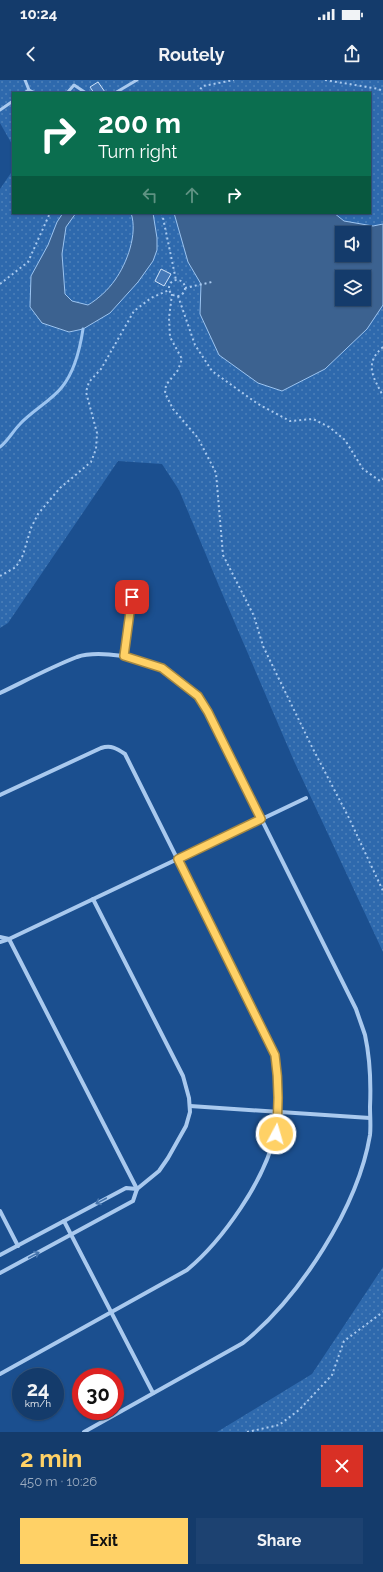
<!DOCTYPE html>
<meta charset="utf-8">
<style>
body{margin:0;font-family:Raleway,sans-serif;background:#1d4271;color:#f1f3f6;height:100vh;display:flex;flex-direction:column;font-size:15px;white-space:nowrap}
*{box-sizing:border-box;margin:0}
p{font-size:13px;color:#9dadc1}
.icon{flex:none;width:22px;height:22px;fill:none;stroke:currentColor;stroke-width:2;stroke-linecap:round;stroke-linejoin:round}
.map{position:relative;height:1352px;overflow:hidden}
.panel{display:flex;flex-direction:column;background:#143b6b;flex:1}
.panel>*{flex:none}
.top-card{position:absolute;left:12px;top:12px;width:359px;height:122px;border-radius:0px;box-shadow:0 1px 3px #0004,0 0 0 1px #33557e;background:#0b6e4f;color:#fff;overflow:hidden}
.fabs{position:absolute;left:335px;top:146px;display:grid;gap:8px}
.fabs a{display:grid;place-items:center;width:36px;height:36px;border-radius:0px;background:#143b6b;box-shadow:0 1px 3px #0004,0 0 0 1px #33557e;font-size:20px}
.speed{position:absolute;left:12px;top:1288px;display:flex;gap:8px;font-size:20px;font-weight:700;text-align:center}
.speed>*{display:grid;place-content:center;width:52px;height:52px;border-radius:50%;background:#143b6b;box-shadow:0 1px 3px #0004,0 0 0 1px #33557e;line-height:1}
.speed small{font-size:10px;font-weight:400}
.speed .limit{border:6px solid #d22;background:#fff;color:#111}
.pin{position:absolute;display:grid;place-items:center;width:34px;height:34px;color:#fff;margin:-17px;border-radius:8px;box-shadow:0 2px 6px #0006}
.me{position:absolute;width:44px;margin:-22px;rotate:6deg;stroke-linejoin:round;filter:drop-shadow(0 0 3px #0008)}
.turn{display:flex;align-items:center;gap:14px;height:84px;padding:0 20px;font-size:18px}
.turn .icon{width:52px;height:52px;stroke-width:2.5}
.turn b{display:block;font-size:28px;line-height:34px}
.lanes{display:flex;align-items:center;height:38px;padding:0 20px;background:#0003;justify-content:center;gap:20px;direction:ltr}
.lanes .off{opacity:.35}
.round{display:grid;place-items:center;flex:none;width:42px;height:42px;border-radius:0px;background:#1d4271}
.head{display:flex;align-items:center;justify-content:space-between;height:68px;padding:0 20px}
h1{font-size:24px;font-weight:700;line-height:30px;color:#ffd166}
.cta{display:flex;gap:8px;margin-top:auto;padding:8px 20px}
.cta a{flex:1;height:46px;border-radius:0px;background:#ffd166;color:#111;font-size:16px;font-weight:700;line-height:46px;text-align:center}
.cta a+a{background:#1d4271;color:#f1f3f6}
.status{display:flex;justify-content:space-between;align-items:center;height:28px;padding:0 20px;background:#143b6b;direction:ltr}
.status svg{height:11px;fill:currentColor}
header{display:flex;justify-content:space-between;align-items:center;height:52px;padding:0 20px;background:#143b6b;font-size:18px;font-weight:700}
.map>svg:first-child{display:block}
.grass{fill:url(#grass-dots);fill-rule:evenodd}
.water{fill:#3c6290;stroke:#9cc4f0;fill-rule:evenodd}
.lines{fill:none;stroke-linecap:round;stroke-linejoin:round}
.stream{stroke:#9cc4f0;stroke-width:3}
.building{fill:#4478b7;stroke:#cfe3fa}
.path{stroke:#a9c9ee;stroke-width:2;stroke-dasharray:2 3;stroke-linecap:butt}
.service{stroke:#a9c9ee;stroke-width:3}
.minor{stroke:#a9c9ee;stroke-width:4}
.oneway{stroke:#4674ac}
.route-casing{stroke:#a68842;stroke-width:10}
.route{stroke:#ffd166;stroke-width:7}
</style>
<div class="status"><b>10:24</b><svg viewBox="0 0 49 12"><path d="M0 12V9h3v3zM5 12V6h3v6zM10 12V3h3v9zM15 12V0h3v12zM26 1h20v11H26zM47 4h2v5h-2z"/></svg></div>
<header><svg class="icon" aria-label="back" viewBox="0 0 24 24"><path d="M15 5l-7 7 7 7"/></svg>Routely<svg class="icon" aria-label="share" viewBox="0 0 24 24"><path d="M12 15V3M7 8l5-5 5 5M5 13v7h14v-7"/></svg></header>
<div class="map">
<svg width="383" height="1352" viewBox="0 0 383 1352">
<defs>
<pattern id="grass-dots" width="8" height="8" patternUnits="userSpaceOnUse"><rect width="8" height="8" fill="#2e69ad"/><path d="M2 2h.1M6 6h.1" fill="none" stroke="#4d80b9" stroke-width="1.8" stroke-linecap="round"/></pattern>
</defs>
<rect width="100%" height="100%" fill="#1b4f8f"/>
<g class="grass">
<path d="M 0,0 L 383,0 L 383,872 L 294,681 L 219,506 L 179,410 L 162,384 L 118,381 L 8,543 L 0,548 L 0,109 L 13,90 L 13,133 L 370,133 L 370,13 L 13,13 L 13,66 L 0,43 ZM 342,153 L 364,153 L 364,175 L 342,175 ZM 342,197 L 364,197 L 364,219 L 342,219 Z"/>
<polygon points="383,1187 383,1352 217,1352 312,1294"/>
</g>
<g class="water">
<path d="M 63,133 L 76,133 L 66,147 L 62,174 L 65,214 L 72,221 L 88,225 C 98,219 108,210 115,200 C 127,183 138,154 131,133 L 153,133 L 157,158 L 157,170 L 153,181 L 138,202 L 110,233 L 83,249 L 69,252 L 42,243 L 30,227 L 31,196 L 48,165 L 57,142 Z"/>
<path d="M 174,133 L 334,133 L 344,141 L 373,146 L 383,144 L 383,225 L 367,249 L 325,289 L 282,311 L 258,303 L 219,275 L 200,234 L 201,204 L 188,182 ZM 342,153 L 364,153 L 364,175 L 342,175 ZM 342,197 L 364,197 L 364,219 L 342,219 Z"/>
</g>
<g class="lines">
<path class="stream" d="M 0,367 C 8,361 13,351 20,344 C 32,331 52,320 62,307 C 75,291 80,269 83,249"/>
</g>
<g class="building">
<polygon points="98,2 105,12 104,13 94,13 90,7"/>
<polygon points="161,189 171,194 164,206 155,201"/>
</g>
<g class="lines">
<g class="path">
<polyline points="325,0 379,9 383,12"/>
<polyline points="197,13 203,6 234,0"/>
<polyline points="162,133 176,200"/>
<circle cx="177" cy="208" r="8"/>
<polyline points="0,204 28,182 50,133"/>
<polyline points="185,208 212,202"/>
<polyline points="172,214 169,238 170,257 182,279 178,290 166,305 165,313 173,329 198,358 216,393 223,475 254,536 263,566 312,667 349,738 383,811"/>
<polyline points="178,216 195,265 212,291 258,324 290,341 313,339 329,347 345,360 363,389 380,401 383,399"/>
<path d="M 383,267 C 363,284 374,298 383,316"/>
<polyline points="0,496 16,487 23,475 31,448 38,434 60,408 91,382 96,369 97,353 86,312 89,302 101,289 134,231 151,218 169,210"/>
<polyline points="247,1352 279,1345 299,1330 332,1295 344,1261 383,1232"/>
</g>
<g class="service">
<polyline points="29,10 35,13"/>
<polyline points="24,13 29,10 25,0"/>
<polyline points="67,13 74,5 86,13"/>
<polyline points="115,13 137,0"/>
<polyline points="0,30 13,21"/>
</g>
<g class="minor">
<polyline points="123,576 134,502"/>
<path d="M 0,613 C 25,601 51,587 77,577 C 97,570 145,577 163,588 C 181,599 197,615 208,632 L 356,929 C 359,938 362,946 365,955 C 370,978 371,1004 370,1027 C 370,1036 371,1046 370,1055 C 358,1127 300,1217 243,1263 L 84,1352"/>
<path d="M 0,715 L 101,668 C 111,665 116,668 125,674 L 275,975 C 279,1001 281,1028 275,1054 C 265,1100 223,1160 187,1190 L 0,1294"/>
<polyline points="0,857 9,859"/>
<polyline points="9,859 137,1109"/>
<polyline points="0,862 9,859 306,718"/>
<polyline points="190,1026 370,1038"/>
<polyline points="0,1131 18,1166"/>
<polyline points="64,1141 153,1313"/>
<polyline points="0,1175 126,1108 137,1109"/>
<polyline points="0,1193 133,1121 137,1109 159,1091 168,1078 186,1046 190,1032 189,1018 183,996 93,819"/>
</g>
</g>
<defs><path id="oneway-shaft" d="M-6 0H5M1.5-3L5.5 0L1.5 3" fill="none" stroke-width="1.6" stroke-linecap="round" stroke-linejoin="round"/></defs>
<g class="oneway">
<use href="#oneway-shaft" transform="translate(101 1121) rotate(152)"/>
<use href="#oneway-shaft" transform="translate(34 1175) rotate(-28)"/>
</g>
<g class="lines">
<g class="route-casing">
<path id="route" d="M 132,517 L 124,576 L 162,588 L 198,616 L 208,632 L 261,739 L 178,779 L 275,975 C 279,1002 279,1027 276,1054"/>
</g>
<use href="#route" class="route"/>
</g>
</svg>
<div class="fabs">
<a><svg class="icon" aria-label="sound" viewBox="0 0 24 24"><path d="M4 9h4l5-4v14l-5-4H4zM17 9q2 3 0 6"/></svg></a>
<a><svg class="icon" aria-label="layers" viewBox="0 0 24 24"><path d="M12 4l9 5-9 5-9-5zM3 14l9 5 9-5"/></svg></a>
</div>
<div class="speed"><div>24<small>km/h</small></div><div class="limit">30</div></div>
<div class="pin" style="left:132px;top:517px;background:#d93025"><svg class="icon" aria-label="arrive" viewBox="0 0 24 24"><path d="M6 21V4h12l-3 4 3 4H6"/></svg></div>
<svg class="me" style="left:276px;top:1054px" viewBox="-20 -20 40 40"><circle r="17" fill="#ffd166" stroke="#fff" stroke-width="3"/><path d="M0-11L8 9 0 5-8 9z" fill="#fff"/></svg>
<div class="top-card">
<div class="turn"><svg class="icon" aria-label="right" viewBox="0 0 24 24"><path d="M7 20v-9h11M14 6l5 5-5 5"/></svg><div><b>200 m</b>Turn right</div></div>
<div class="lanes"><svg class="icon off" aria-label="left" viewBox="0 0 24 24"><path d="M17 20v-9H6M10 6l-5 5 5 5"/></svg><svg class="icon off" aria-label="ahead" viewBox="0 0 24 24"><path d="M12 20V5M6 11l6-6 6 6"/></svg><svg class="icon" aria-label="right" viewBox="0 0 24 24"><path d="M7 20v-9h11M14 6l5 5-5 5"/></svg></div>
</div>
</div>
<section class="panel">
<div class="head"><div><h1>2 min</h1><p>450 m · 10:26</p></div><a class="round" style="background:#d93025;color:#fff"><svg class="icon" aria-label="close" viewBox="0 0 24 24"><path d="M6 6l12 12M18 6L6 18"/></svg></a></div>
<div class="cta"><a>Exit</a><a>Share</a></div>
</section>
